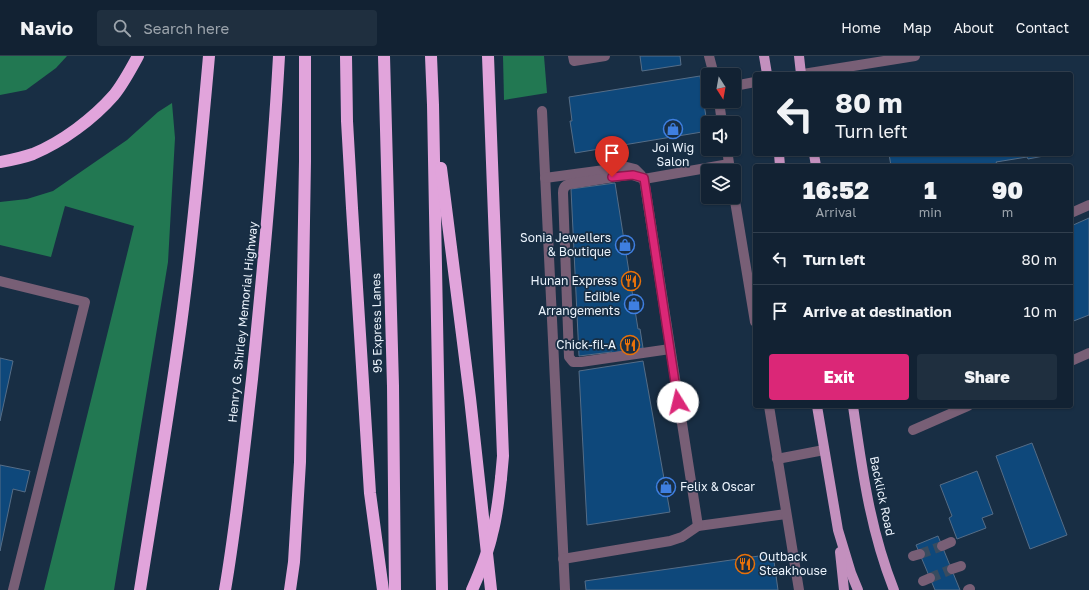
<!DOCTYPE html>
<style>
body{margin:0;font-family:"Golos Text",sans-serif;background:#1f2f3f;color:#f1f3f6;height:100vh;display:flex;flex-direction:column;font-size:15px;white-space:nowrap}
*{box-sizing:border-box;margin:0}
p{font-size:13px;color:#9ca4ac}
.icon{flex:none;width:22px;height:22px;fill:none;stroke:currentColor;stroke-width:2;stroke-linecap:round;stroke-linejoin:round}
.map{position:relative;flex:1;overflow:hidden}
.sheet{position:absolute;left:753px;top:108px;width:320px;height:244px;display:flex;flex-direction:column;background:#122233;border-radius:4px;box-shadow:0 1px 3px #0004,0 0 0 1px #313f4e}
.sheet>*{flex:none}
.hud{position:absolute;left:753px;top:16px;width:320px;height:84px;border-radius:4px;box-shadow:0 1px 3px #0004,0 0 0 1px #313f4e;background:#122233;color:#f1f3f6;overflow:hidden}
.needle{width:26px;rotate:169deg}
.controls{position:absolute;left:701px;top:12px;display:grid;gap:8px}
.controls a{display:grid;place-items:center;width:40px;height:40px;border-radius:4px;background:#122233;box-shadow:0 1px 3px #0004,0 0 0 1px #313f4e;font-size:20px}
.pin{position:absolute;display:grid;place-items:center;width:34px;height:34px;color:#fff;margin:-41px -17px;border-radius:50% 50% 50% 0;rotate:-45deg;box-shadow:0 0 4px #0007}
.pin .icon{rotate:45deg}
.me{position:absolute;width:44px;margin:-22px;rotate:351deg;stroke-linejoin:round;filter:drop-shadow(0 0 3px #0008)}
.turn{display:flex;align-items:center;gap:14px;height:84px;padding:0 16px;font-size:18px}
.turn .icon{width:52px;height:52px;stroke-width:2.5}
.turn b{display:block;font-size:28px;line-height:34px}
.eta{display:flex;justify-content:space-evenly;align-items:center;height:68px;text-align:center}
.eta b{font-size:24px;font-weight:800;line-height:28px}
.cta{display:flex;gap:8px;margin-top:auto;padding:8px 16px}
.cta a{flex:1;height:46px;border-radius:4px;background:#db2777;color:#fff;font-size:16px;font-weight:800;line-height:46px;text-align:center}
.cta a+a{background:#1f2f3f;color:#f1f3f6}
ul{padding:0;list-style:none}
li{display:flex;align-items:center;gap:12px;height:52px;padding:0 16px;border-top:1px solid #313f4e}
li div{flex:1}
li b{display:block;font-size:15px}
li em{font-style:normal}
header{display:flex;align-items:center;gap:24px;box-sizing:border-box;height:56px;padding:0 20px;background:#122233;border-bottom:1px solid #313f4e}
header strong{font-size:19px}
nav{display:flex;gap:22px;margin-inline-start:auto;font-size:14px}
.search{width:280px;height:36px;background:#1f2f3f;display:flex;align-items:center;gap:10px;box-sizing:border-box;padding:0 14px;border-radius:4px;color:#9ca4ac;font-size:15px}
.map>svg:first-child{display:block}
.forest{fill:#227852}
.building{fill:#0e487b;stroke:#556d87}
.lines{fill:none;stroke-linecap:round;stroke-linejoin:round}
.minor-tunnel{stroke:#384c60;stroke-width:10;stroke-dasharray:10 5;stroke-linecap:butt}
.minor{stroke:#785f76;stroke-width:10}
.major{stroke:#c390be;stroke-width:10}
.highway{stroke:#e1a4db;stroke-width:12}
.highway-bridge{stroke:#e1a4db;stroke-width:12}
.route-casing{stroke:#8e194d;stroke-width:10}
.route{stroke:#db2777;stroke-width:7}
.labels{text-anchor:middle;stroke-width:3.5;stroke-linejoin:round;paint-order:stroke}
.poi-label{font-size:12px;fill:#ebf3fc;stroke:#182e44;text-anchor:end}
.street-label{font-size:12px;fill:#ebf3fc;stroke:#182e44}
</style>
<header>
<strong>Navio</strong>
<div class="search"><svg class="icon" aria-label="search" viewBox="0 0 24 24"><circle cx="10" cy="10" r="6"/><path d="M15 15l6 6"/></svg>Search here</div>
<nav><a>Home</a><a>Map</a><a>About</a><a>Contact</a></nav>
</header>
<div class="map">
<svg width="1089" height="534" viewBox="0 0 1089 534">
<rect width="100%" height="100%" fill="#182e44"/>
<g class="forest">
<polygon points="0,0 67,0 56,12 26,34 0,39"/>
<polygon points="503,0 544,0 547,37 504,44"/>
<polygon points="172,47 175,82 168,206 114,534 44,534 134,170 65,150 51,201 0,189 0,146 27,143 53,135 127,84 158,56"/>
</g>
<g class="building">
<polygon points="640,0 680,0 681,9 642,15"/>
<polygon points="700,20 708,75 575,97 570,65 572,65 569,41"/>
<polygon points="889,98 1049,98 1049,99 1028,103 1027,101 996,106 997,108 984,110 891,110"/>
<polygon points="615,127 638,273 640,273 643,292 612,297 612,296 579,300 571,133"/>
<polygon points="1089,162 1089,259 1071,266 1071,170"/>
<polygon points="0,302 13,305 0,365"/>
<polygon points="643,305 670,456 587,469 579,315"/>
<polygon points="1032,387 1067,479 1030,493 996,400"/>
<polygon points="0,409 30,415 25,436 13,433 0,495"/>
<polygon points="977,415 993,458 982,462 986,472 957,483 949,462 952,460 940,429"/>
<polygon points="938,480 960,534 935,534 916,489"/>
<polygon points="773,498 778,534 586,534 585,525"/>
</g>
<g class="lines">
<g class="minor-tunnel">
<polyline points="920,498 942,490"/>
<polyline points="930,522 952,513"/>
</g>
<g class="minor">
<polyline points="573,0 574,5 605,0"/>
<polyline points="709,0 714,19"/>
<polyline points="803,18 915,0"/>
<polyline points="734,30 755,26"/>
<polyline points="719,45 722,67"/>
<polyline points="542,55 565,534"/>
<polyline points="727,93 730,115"/>
<polyline points="729,108 644,123 698,470 786,458"/>
<polyline points="545,122 627,111 635,113 641,119"/>
<path d="M 644,123 L 633,119 L 627,119 L 570,128 C 565,129 563,132 563,137 L 569,301 L 573,306 L 581,306 L 670,293"/>
<polyline points="734,139 755,266"/>
<polyline points="1071,157 1089,149"/>
<polyline points="0,225 85,246 13,534"/>
<polyline points="1071,305 1089,297"/>
<polyline points="769,350 799,534"/>
<polyline points="913,374 968,350"/>
<polyline points="777,403 824,394"/>
<polyline points="942,490 951,486"/>
<polyline points="913,500 920,498"/>
<polyline points="563,503 670,485 682,481 698,470"/>
<polyline points="952,513 961,510"/>
<polyline points="923,525 930,522"/>
<polyline points="968,534 970,533"/>
</g>
<g class="major">
<polyline points="764,0 767,18"/>
<polyline points="799,0 801,18"/>
<polyline points="779,98 780,110"/>
<polyline points="814,98 816,110"/>
<polyline points="817,350 838,474 851,517 858,534"/>
<path d="M 853,350 C 862,413 870,474 894,534"/>
<polyline points="840,496 844,534"/>
</g>
<g class="highway">
<polyline points="346,0 347,65 352,152 370,437 383,534"/>
<polyline points="384,0 393,330 395,534"/>
<polyline points="431,0 433,49 442,534"/>
<polyline points="488,0 503,400 501,422"/>
<path d="M 0,106 C 11,104 22,102 33,98 C 62,86 93,63 114,39 C 123,28 131,13 138,0"/>
<polyline points="441,112 470,342 491,534"/>
<path d="M 140,534 C 154,445 169,357 181,268 C 193,179 201,89 209,0"/>
<path d="M 225,534 C 237,464 244,394 252,323 C 263,216 273,108 279,0"/>
<polyline points="290,534 294,506 300,406 305,105 305,0"/>
</g>
<path class="highway-bridge" d="M 472,534 C 480,516 488,497 492,478 C 497,460 499,441 501,422"/>
</g>
<g class="lines">
<g class="route-casing">
<polyline id="route" points="612,121 633,119 644,122 678,346"/>
</g>
<use href="#route" class="route"/>
</g>
<defs>
<g id="shop-ring" transform="scale(1)"><circle r="9.5" fill="#182e44" stroke="#3f7fe0" stroke-width="1.5"/><path d="M-5-2.5h2.3a2.7 3.5 0 0 1 5.4 0H5L5.5 6h-11ZM-1.5-2.5h3a1.5 2.3 0 0 0-3 0Z" fill="#3f7fe0"/></g>
<g id="restaurant-ring" transform="scale(1)"><circle r="9.5" fill="#182e44" stroke="#e8710a" stroke-width="1.5"/><path d="M-5-6h1v4h1v-4h1v4h1v-4h1v5L-1.5 .5V6h-2V.5L-5-1ZM5-6V6H3V1.5H1.5Q1.5-4 5-6Z" fill="#e8710a"/></g>
</defs>
<g fill-rule="evenodd">
<use href="#shop-ring" x="673" y="73"/>
<use href="#shop-ring" x="625" y="189"/>
<use href="#restaurant-ring" x="631" y="225"/>
<use href="#shop-ring" x="634" y="248"/>
<use href="#restaurant-ring" x="630" y="289"/>
<use href="#shop-ring" x="666" y="431"/>
<use href="#restaurant-ring" x="745" y="508"/>
</g>
<g class="labels">
<g class="poi-label">
<text x="673" y="96" text-anchor="middle">Joi Wig<tspan x="673" dy="14">Salon</tspan></text>
<text x="611" y="186">Sonia Jewellers<tspan x="611" dy="14">&amp; Boutique</tspan></text>
<text x="617" y="229">Hunan Express</text>
<text x="620" y="245">Edible<tspan x="620" dy="14">Arrangements</tspan></text>
<text x="616" y="293">Chick-fil-A</text>
<text x="680" y="435" text-anchor="start">Felix &amp; Oscar</text>
<text x="759" y="505" text-anchor="start">Outback<tspan x="759" dy="14">Steakhouse</tspan></text>
</g>
<g class="street-label">
<text transform="translate(243 266) rotate(-84)" y="4">Henry G. Shirley Memorial Highway</text>
<text transform="translate(377 267) rotate(-91)" y="4">95 Express Lanes</text>
<text transform="translate(882 440) rotate(78)" y="4">Backlick Road</text>
</g>
</g>
</svg>
<div class="controls">
<a><svg class="needle" viewBox="-14 -14 28 28"><path d="M0-13l5 13h-10z" fill="#e53935"/><path d="M0 13l5-13h-10z" fill="#9ca4ac"/></svg></a>
<a><svg class="icon" aria-label="sound" viewBox="0 0 24 24"><path d="M4 9h4l5-4v14l-5-4H4zM17 9q2 3 0 6"/></svg></a>
<a><svg class="icon" aria-label="layers" viewBox="0 0 24 24"><path d="M12 4l9 5-9 5-9-5zM3 14l9 5 9-5"/></svg></a>
</div>
<div class="pin" style="left:612px;top:121px;background:#d93025"><svg class="icon" aria-label="arrive" viewBox="0 0 24 24"><path d="M6 21V4h12l-3 4 3 4H6"/></svg></div>
<svg class="me" style="left:678px;top:346px" viewBox="-20 -20 40 40"><circle r="19" fill="#fff"/><path d="M0-13L10 11 0 6-10 11z" fill="#db2777"/></svg>
<div class="hud">
<div class="turn"><svg class="icon" aria-label="left" viewBox="0 0 24 24"><path d="M17 20v-9H6M10 6l-5 5 5 5"/></svg><div><b>80 m</b>Turn left</div></div>
</div>
<section class="sheet">
<div class="eta">
<div><b>16:52</b><p>Arrival</p></div>
<div><b>1</b><p>min</p></div>
<div><b>90</b><p>m</p></div>
</div>
<ul>
<li><svg class="icon" aria-label="left" viewBox="0 0 24 24"><path d="M17 20v-9H6M10 6l-5 5 5 5"/></svg><div><b>Turn left</b></div><em>80 m</em></li>
<li><svg class="icon" aria-label="arrive" viewBox="0 0 24 24"><path d="M6 21V4h12l-3 4 3 4H6"/></svg><div><b>Arrive at destination</b></div><em>10 m</em></li>
</ul>
<div class="cta"><a>Exit</a><a>Share</a></div>
</section>
</div>
